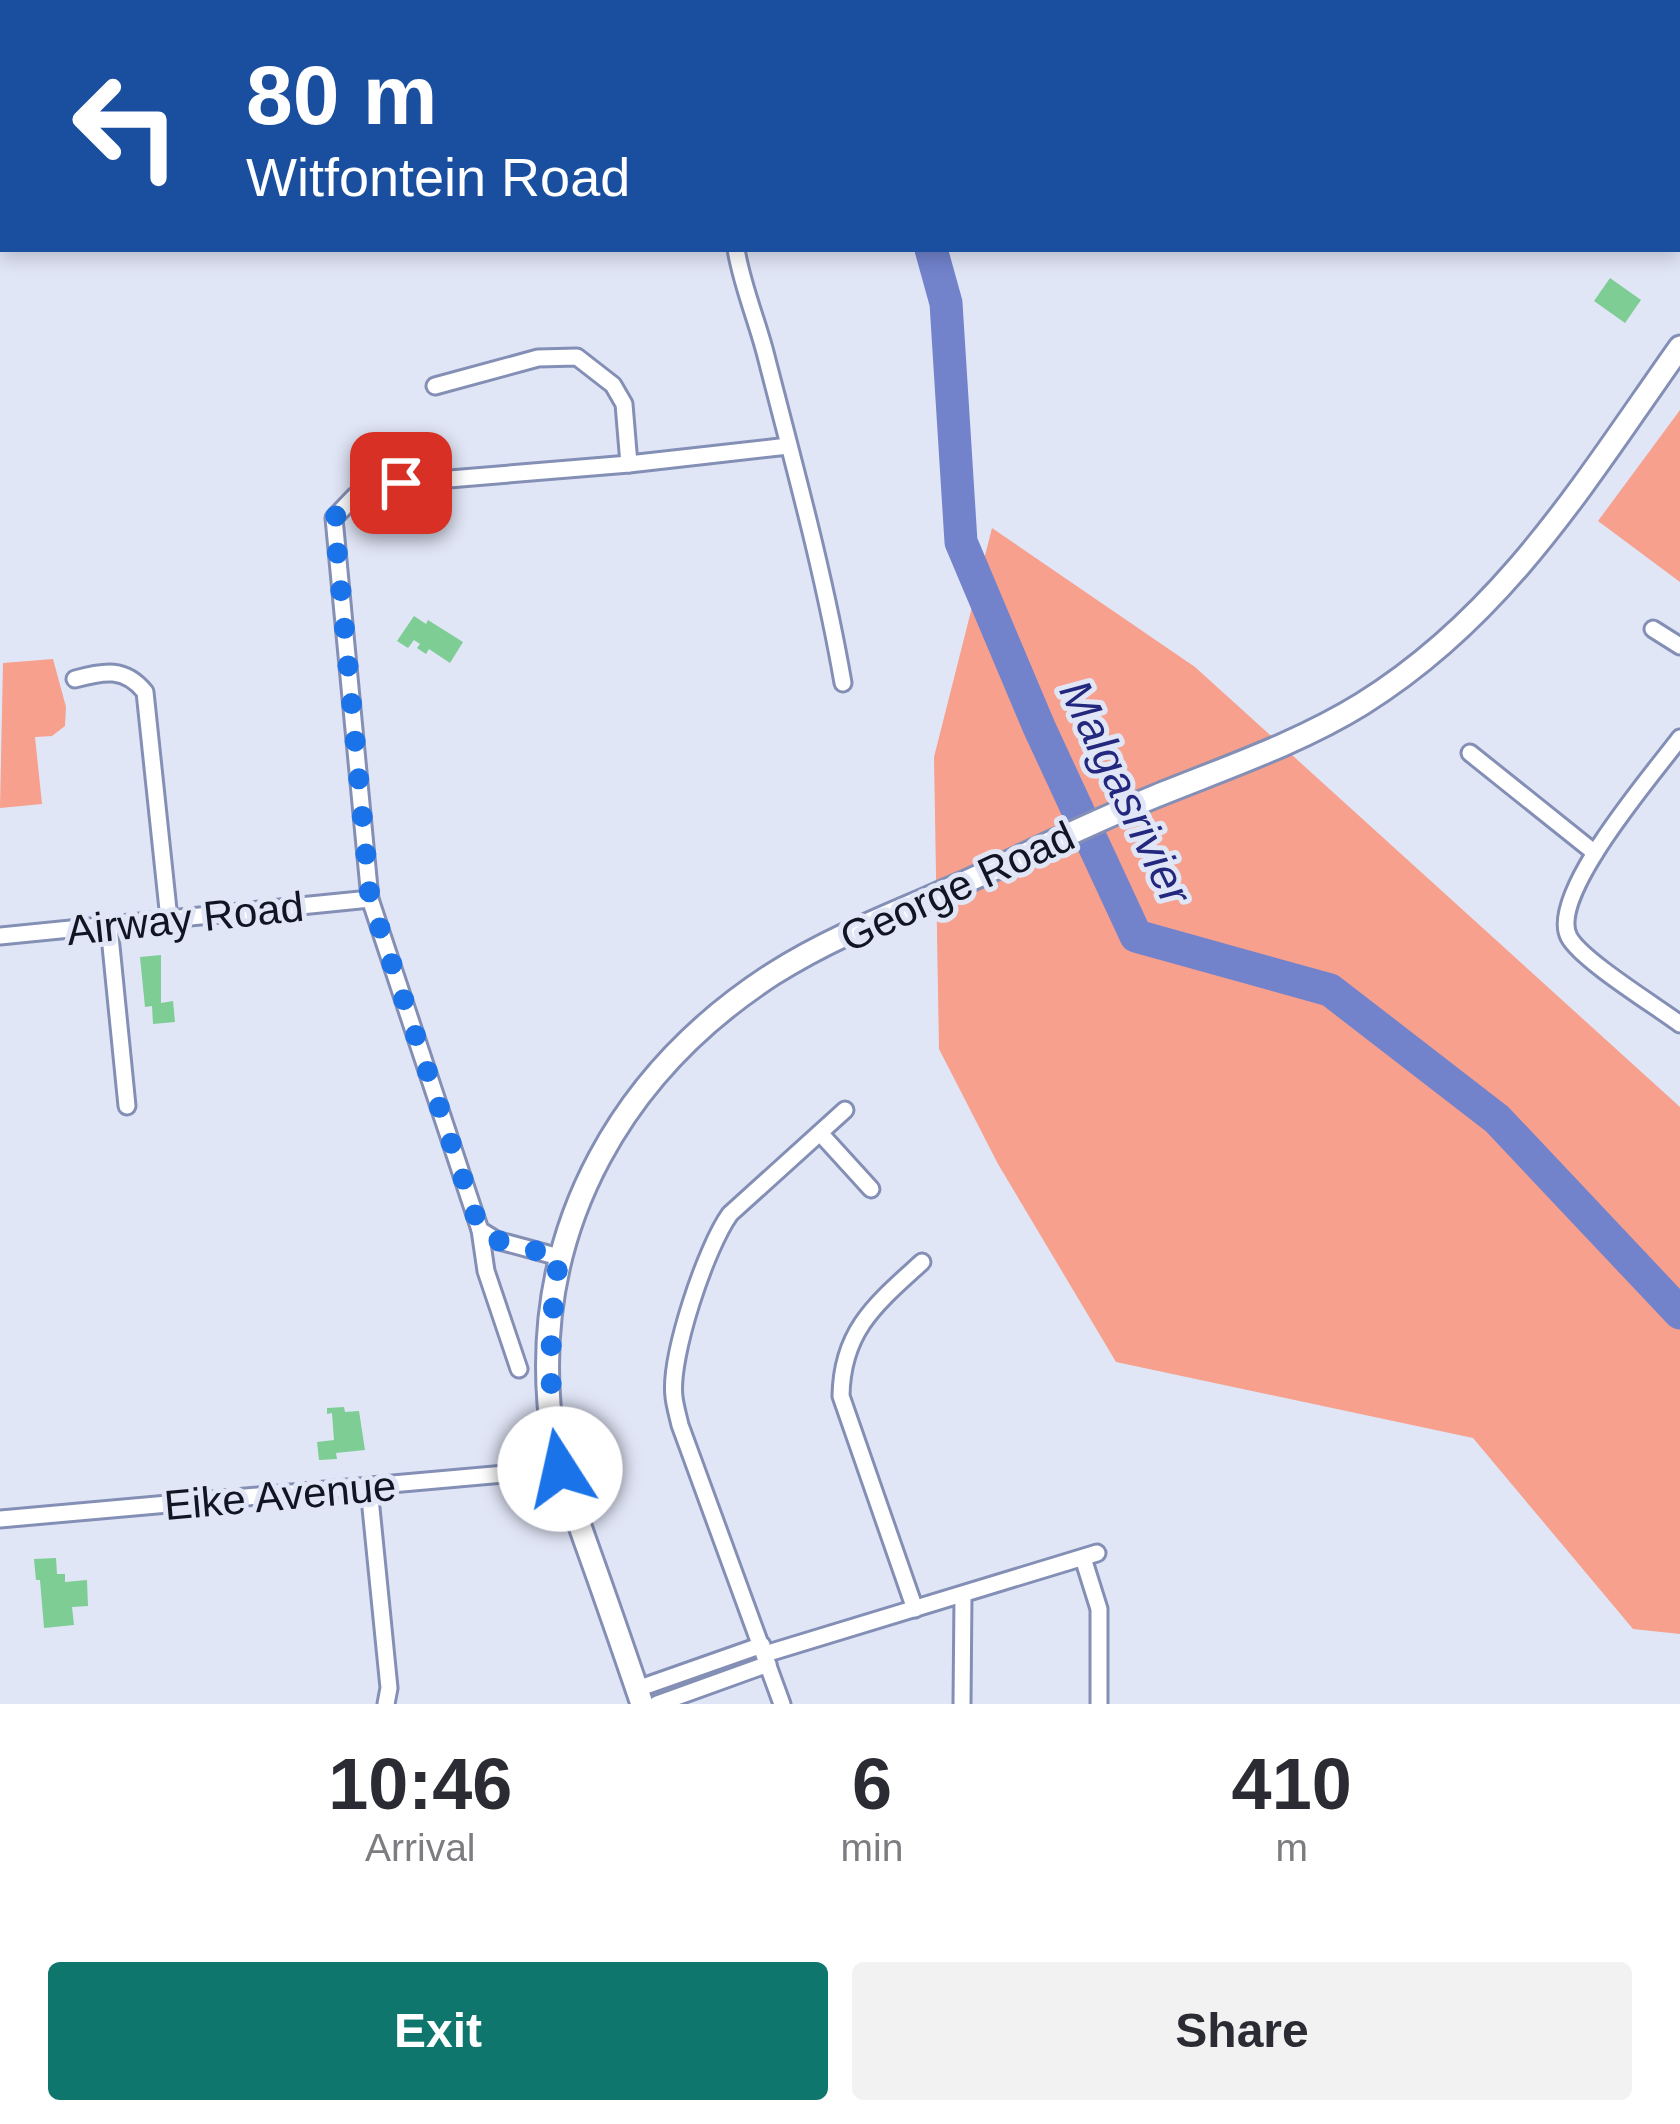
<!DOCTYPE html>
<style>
body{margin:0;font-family:Arial,sans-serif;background:#f2f2f3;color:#2b2b33;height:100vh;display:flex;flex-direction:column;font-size:45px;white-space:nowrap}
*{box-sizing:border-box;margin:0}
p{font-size:39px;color:#7c7c81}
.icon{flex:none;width:66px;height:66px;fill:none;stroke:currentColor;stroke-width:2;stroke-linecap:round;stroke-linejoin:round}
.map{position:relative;height:1704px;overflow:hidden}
.side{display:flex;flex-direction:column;background:#fff;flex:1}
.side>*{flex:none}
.guide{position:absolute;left:0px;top:0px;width:1680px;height:252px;box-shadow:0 6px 18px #0003;background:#1a4fa0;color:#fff;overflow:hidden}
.pin{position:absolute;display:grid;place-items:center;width:102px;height:102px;color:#fff;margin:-51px;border-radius:24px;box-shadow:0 6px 18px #0006}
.me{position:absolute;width:132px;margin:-66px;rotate:350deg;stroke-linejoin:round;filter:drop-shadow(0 0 9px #0008)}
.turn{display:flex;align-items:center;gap:42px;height:252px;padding:0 48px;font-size:54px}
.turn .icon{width:156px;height:156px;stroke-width:2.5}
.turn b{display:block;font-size:84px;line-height:102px}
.eta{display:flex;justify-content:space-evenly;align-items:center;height:204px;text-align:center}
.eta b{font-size:72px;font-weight:600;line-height:84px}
.button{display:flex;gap:24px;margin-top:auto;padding:24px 48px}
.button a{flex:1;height:138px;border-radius:12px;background:#0f766e;color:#fff;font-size:48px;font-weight:600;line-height:138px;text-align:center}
.button a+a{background:#f2f2f3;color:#2b2b33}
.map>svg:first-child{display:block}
.green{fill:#f6a08d}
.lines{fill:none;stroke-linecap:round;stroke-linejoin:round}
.river{stroke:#7283cc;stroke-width:33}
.building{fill:#7dcd95}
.minor-casing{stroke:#848fb6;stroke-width:21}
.secondary-casing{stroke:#848fb6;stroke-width:27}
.minor{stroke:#fff;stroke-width:15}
.secondary{stroke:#fff;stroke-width:21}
.route{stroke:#1a73e8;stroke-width:21;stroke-dasharray:0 37.8}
.labels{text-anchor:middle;stroke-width:10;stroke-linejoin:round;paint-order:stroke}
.street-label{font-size:42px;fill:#101423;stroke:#e1e6f7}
.water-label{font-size:45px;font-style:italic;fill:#23287e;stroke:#e1e6f7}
</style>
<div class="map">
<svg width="1680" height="1704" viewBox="0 0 1680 1704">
<rect width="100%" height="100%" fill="#e1e6f7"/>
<g class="green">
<polygon points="0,0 275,0 3,3 0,67"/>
<polygon points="1064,0 1671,0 1668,3"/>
<polygon points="1680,410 1680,582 1598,521"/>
<polygon points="992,528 1195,667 1680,1107 1680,1634 1633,1629 1473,1438 1116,1362 998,1164 939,1049 934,757"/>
<polygon points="53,659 66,707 65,726 52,736 35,737 42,804 0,808 3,663"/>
</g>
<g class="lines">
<g class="river">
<polyline points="812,0 817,3"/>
<polyline points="548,3 552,0"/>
<polyline points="0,202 3,202"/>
<polyline points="931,249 946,303 961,542 1039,727 1136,936 1330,990 1497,1119 1680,1313"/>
</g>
</g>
<g class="building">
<polygon points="1610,278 1641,300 1625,323 1594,301"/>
<polygon points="414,616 426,624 428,620 463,642 450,663 429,649 426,654 417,648 420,644 414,640 408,648 397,641"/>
<polygon points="161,955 161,1003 173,1001 175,1022 153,1024 152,1006 145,1007 140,957"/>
<polygon points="344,1407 345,1412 359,1411 365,1450 336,1453 337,1459 319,1460 317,1442 334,1440 332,1413 327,1414 327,1408"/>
<polygon points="56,1558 57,1574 65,1574 65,1582 87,1580 88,1606 72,1607 74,1625 44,1628 40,1580 36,1580 34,1559"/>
</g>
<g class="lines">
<g class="minor-casing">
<g id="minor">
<polyline points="1487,0 1489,3"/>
<polyline points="1446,3 1447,0"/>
<path d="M 736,249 C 742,286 757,320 766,356 C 794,465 824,573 843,683"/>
<polyline points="435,386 538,358 577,357 613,385 624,404 629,464 788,446"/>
<polyline points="1653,629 1680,646"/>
<path d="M 75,679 C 104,671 125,667 145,692 L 169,919"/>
<path d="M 1680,738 C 1654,773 1547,896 1569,937 C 1581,960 1656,1006 1680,1024"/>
<polyline points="1470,753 1595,853"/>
<polyline points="109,926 127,1106"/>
<polyline points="0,936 370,899"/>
<polyline points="820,1133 871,1189"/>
<polyline points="480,1230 486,1271 519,1369"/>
<polyline points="559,1257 496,1240 480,1230 370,899 334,518 355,496 401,483 629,464"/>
<polyline points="369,1488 389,1688 386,1704"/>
<polyline points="0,1519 560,1469"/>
<polyline points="1083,1558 1099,1609 1099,1704"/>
<path d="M 915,1609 L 841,1396 C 842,1330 877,1303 922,1262"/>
<polyline points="765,1654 1097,1553"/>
<polyline points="637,1689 762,1645"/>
<polyline points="657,1704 768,1664"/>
<path d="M 782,1704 L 680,1425 C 678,1416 675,1406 674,1397 C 669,1357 706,1247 730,1214 L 845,1110"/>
<polyline points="962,1704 963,1595"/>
</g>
</g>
<g class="secondary-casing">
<path id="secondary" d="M 642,1704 C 624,1651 606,1599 587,1546 C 571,1500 553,1454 549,1404 C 535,1224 623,1071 773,974 C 831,937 897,912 959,885 C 1025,855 1090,823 1156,796 C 1225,768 1299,743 1362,704 C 1505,615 1585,481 1680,347"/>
</g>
<use href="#minor" class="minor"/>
<use href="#secondary" class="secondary"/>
</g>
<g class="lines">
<path class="route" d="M 401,483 L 355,496 L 334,518 L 370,898 L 480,1230 L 496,1240 L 559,1257 C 549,1333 547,1394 560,1469"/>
</g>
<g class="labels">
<g class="street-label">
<text transform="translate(957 886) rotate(-25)" y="15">George Road</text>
<text transform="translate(185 918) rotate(-6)" y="15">Airway Road</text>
<text transform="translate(280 1495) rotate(-5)" y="15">Eike Avenue</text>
</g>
<g class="water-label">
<text transform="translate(1126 792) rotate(64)" y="16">Malgasrivier</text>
</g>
</g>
</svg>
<div class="pin" style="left:401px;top:483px;background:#d93025"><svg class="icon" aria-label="arrive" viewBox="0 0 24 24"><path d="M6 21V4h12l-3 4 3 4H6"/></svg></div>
<svg class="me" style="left:560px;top:1469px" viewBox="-20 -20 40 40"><circle r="19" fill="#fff"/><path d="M0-13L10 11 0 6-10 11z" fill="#1a73e8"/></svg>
<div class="guide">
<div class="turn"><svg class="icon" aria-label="left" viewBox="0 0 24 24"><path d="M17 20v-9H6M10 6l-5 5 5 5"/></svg><div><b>80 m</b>Witfontein Road</div></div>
</div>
</div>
<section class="side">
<div class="eta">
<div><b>10:46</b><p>Arrival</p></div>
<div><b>6</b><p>min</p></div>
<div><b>410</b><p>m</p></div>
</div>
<div class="button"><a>Exit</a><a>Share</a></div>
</section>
